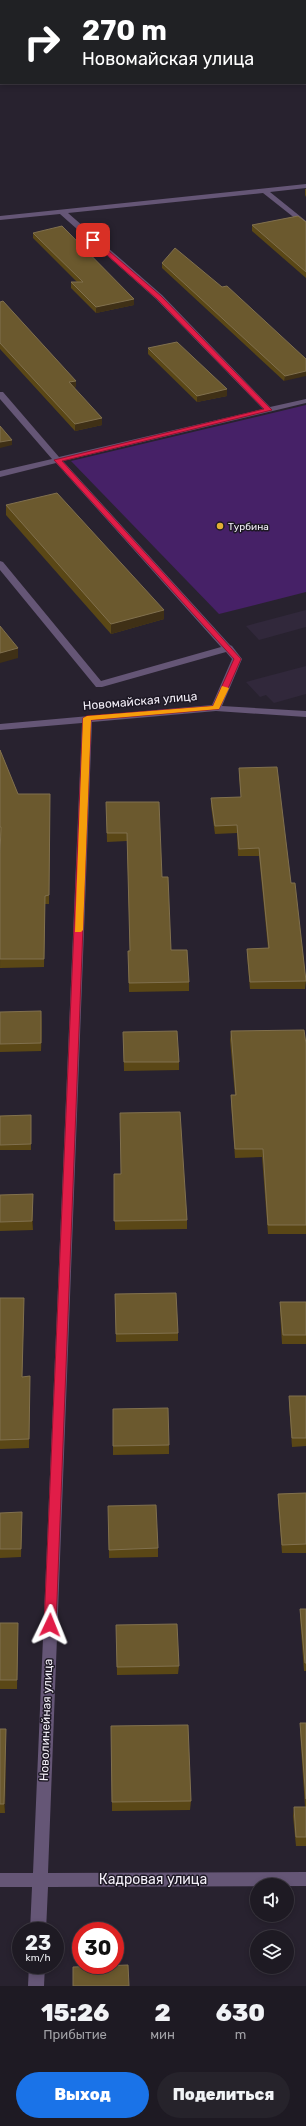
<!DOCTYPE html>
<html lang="ru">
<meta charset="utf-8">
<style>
body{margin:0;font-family:Rubik,sans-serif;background:#26232b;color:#f1f3f6;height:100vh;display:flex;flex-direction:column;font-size:15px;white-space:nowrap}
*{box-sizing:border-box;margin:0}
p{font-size:13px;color:#a1a1a6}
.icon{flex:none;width:22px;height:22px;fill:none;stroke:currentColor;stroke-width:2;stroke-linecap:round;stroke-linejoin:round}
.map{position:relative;height:1986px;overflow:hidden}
.side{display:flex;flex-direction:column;background:#1e1a23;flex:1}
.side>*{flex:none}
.guide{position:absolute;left:0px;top:0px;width:306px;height:84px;box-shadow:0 2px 6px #0003,0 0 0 1px #3c3841;background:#202124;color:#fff;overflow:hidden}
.fabs{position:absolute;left:250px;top:1878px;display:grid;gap:8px}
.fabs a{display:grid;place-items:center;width:44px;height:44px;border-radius:50%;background:#1e1a23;box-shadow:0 2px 6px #0003,0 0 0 1px #3c3841;font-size:20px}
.speed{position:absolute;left:12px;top:1922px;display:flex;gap:8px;font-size:20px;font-weight:700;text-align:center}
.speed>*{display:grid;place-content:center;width:52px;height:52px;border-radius:50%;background:#1e1a23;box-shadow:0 2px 6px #0003,0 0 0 1px #3c3841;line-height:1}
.speed small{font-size:10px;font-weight:400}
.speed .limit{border:6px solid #d22;background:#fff;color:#111}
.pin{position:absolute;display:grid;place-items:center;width:34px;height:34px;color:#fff;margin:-17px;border-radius:8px;box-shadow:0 2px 6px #0006}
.me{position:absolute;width:44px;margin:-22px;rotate:2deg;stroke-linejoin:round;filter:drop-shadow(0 0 3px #0008)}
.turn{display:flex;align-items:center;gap:14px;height:84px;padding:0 16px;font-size:18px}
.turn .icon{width:52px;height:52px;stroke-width:2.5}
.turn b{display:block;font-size:28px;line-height:34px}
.eta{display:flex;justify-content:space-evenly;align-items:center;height:68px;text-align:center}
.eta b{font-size:24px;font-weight:800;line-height:28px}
.action{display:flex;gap:8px;margin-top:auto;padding:8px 16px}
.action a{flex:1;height:46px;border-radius:24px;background:#1a73e8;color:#fff;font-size:16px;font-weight:800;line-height:46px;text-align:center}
.action a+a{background:#26232b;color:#f1f3f6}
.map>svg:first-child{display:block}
.built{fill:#31283b}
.green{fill:#462167}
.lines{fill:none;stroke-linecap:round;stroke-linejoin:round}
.minor{fill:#655676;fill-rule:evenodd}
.wall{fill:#5a4716}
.shaded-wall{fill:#3f3016}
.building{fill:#6b592e;stroke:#80704e}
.route{fill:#e11d48;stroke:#92132f}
.slow{fill:#f59e0b}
.poi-dot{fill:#e2ae34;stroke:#1e1925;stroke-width:1.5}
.labels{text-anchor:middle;stroke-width:3;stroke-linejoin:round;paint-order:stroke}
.far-poi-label{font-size:10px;fill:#f3eff8;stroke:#1e1925;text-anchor:start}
.street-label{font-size:12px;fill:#f3eff8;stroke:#1e1925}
.near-street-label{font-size:14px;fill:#f3eff8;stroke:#1e1925}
</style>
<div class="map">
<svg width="306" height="1986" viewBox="0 0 306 1986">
<rect width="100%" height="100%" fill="#28222f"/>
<g class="built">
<polygon points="306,610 306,627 259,640 246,626"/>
<polygon points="306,666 306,694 274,703 266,695 260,697 246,682"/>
</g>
<polygon class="green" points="306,405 306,592 219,614 71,461"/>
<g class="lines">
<g class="minor">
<polygon points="306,184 306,188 270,192 306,221 306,227 263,193 68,213 162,295 270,407 306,399 306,403 63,461 230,645 232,646 242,659 222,706 306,711 306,717 216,711 92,722 48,1873 306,1872 306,1886 48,1887 46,1931 30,1931 32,1887 0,1887 0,1873 33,1873 82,723 0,730 0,724 212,705 232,659 226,652 102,687 96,687 0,570 0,561 3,562 101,681 221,647 56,463 0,477 0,471 52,459 0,399 0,392 3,392 59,457 263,409 156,299 60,214 0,220 0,216"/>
<polygon points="29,1965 45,1965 44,1986 28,1986"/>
</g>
</g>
<g class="wall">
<polygon points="305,189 306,189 306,197 305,195"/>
<polygon points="306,222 306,278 252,231 252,225"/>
<polygon points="33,233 134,299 134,305 96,313 71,288 71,282 77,282 33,238"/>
<polygon points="162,263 222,287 306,359 284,381 162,268"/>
<polygon points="0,302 76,387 73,388 102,418 102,425 75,431 0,349"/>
<polygon points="148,348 227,396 197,402 148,354"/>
<polygon points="6,505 164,619 111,634 6,515"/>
<polygon points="0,750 18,794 50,794 49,904 45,904 44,967 0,968 1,836 0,836"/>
<polygon points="239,768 291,883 306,981 305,989 250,989 247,956 247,949 268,948 259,856 238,856 237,833 215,834 211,806 211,798 241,797 239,775"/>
<polygon points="106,802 162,877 171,950 189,982 189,991 129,992 128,951 130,951 127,841 107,842"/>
<polygon points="0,1012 42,1019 41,1051 0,1052"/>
<polygon points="231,1031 306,1044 306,1234 268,1234 262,1157 235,1158 231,1104 231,1095 235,1095 230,1040"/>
<polygon points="123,1032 179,1062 179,1070 124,1071"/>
<polygon points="31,1115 31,1150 0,1150 0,1116"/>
<polygon points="114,1174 187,1220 187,1229 115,1230"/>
<polygon points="33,1194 33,1230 0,1231 0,1195"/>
<polygon points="115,1294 178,1333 178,1341 116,1342"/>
<polygon points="0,1298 24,1298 24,1306 22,1377 30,1376 30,1385 29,1448 0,1449"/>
<polygon points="280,1302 306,1302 306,1344 282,1344 280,1311"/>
<polygon points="289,1396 306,1396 306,1446 292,1447 289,1405"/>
<polygon points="113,1409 169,1445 169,1454 113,1455"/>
<polygon points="306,1493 306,1553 282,1553 278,1502 278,1494"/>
<polygon points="108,1506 158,1548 158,1557 109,1558"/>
<polygon points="0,1513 22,1521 21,1557 0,1558"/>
<polygon points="300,1609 306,1609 306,1671 304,1671 300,1618"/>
<polygon points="0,1623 18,1631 17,1689 0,1689"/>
<polygon points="116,1625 179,1666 178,1674 117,1675"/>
<polygon points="300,1723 306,1723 306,1846 296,1846 293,1816 294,1807 305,1807 300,1732"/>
<polygon points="111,1726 191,1801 190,1810 112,1811"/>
<polygon points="0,1729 6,1729 6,1738 5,1813 0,1813"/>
</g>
<g class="shaded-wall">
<polygon points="134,299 134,305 96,313 96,307"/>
<polygon points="306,371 306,376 284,381 285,376"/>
<polygon points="76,381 76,387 69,389 69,382"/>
<polygon points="227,389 227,396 197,402 197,396"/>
<polygon points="102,418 102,425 75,431 75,424"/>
<polygon points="12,440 12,445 0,448 0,442"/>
<polygon points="164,610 164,619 111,634 111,624"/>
<polygon points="18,648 18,658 0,663 0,653"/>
<polygon points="41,1011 42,1019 41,1051"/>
<polygon points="33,1194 33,1230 32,1221"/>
<polygon points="24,1298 24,1306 22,1386 22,1377"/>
<polygon points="6,1729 6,1738 5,1813 4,1804"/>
</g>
<g class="building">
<polygon points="298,216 306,222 306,272 252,225"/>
<polygon points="62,226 134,299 96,307 71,282 83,282 33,233"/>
<polygon points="175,248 222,287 227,286 306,359 306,371 285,376 162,263"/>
<polygon points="3,301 76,381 69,382 102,418 75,424 0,343 0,302"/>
<polygon points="177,342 227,389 197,396 148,348"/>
<polygon points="0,426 12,440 0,442"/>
<polygon points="57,493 164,610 111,624 6,505"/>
<polygon points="0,626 18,648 0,653"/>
<polygon points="0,750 18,794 50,794 49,895 45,896 44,959 0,959 0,853 1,827 0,827"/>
<polygon points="277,767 291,883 295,883 306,981 250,982 247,949 269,948 259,848 239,849 237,825 215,826 211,798 241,797 239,768"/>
<polygon points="106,802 159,802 162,877 168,877 171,950 187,950 189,982 129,983 128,951 130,951 127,833 107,833"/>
<polygon points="41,1011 41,1043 0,1044 0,1012"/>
<polygon points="304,1030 306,1044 306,1225 268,1225 263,1149 235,1149 231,1095 236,1095 231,1031"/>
<polygon points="177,1031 179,1062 124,1062 123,1032"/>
<polygon points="180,1112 187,1220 114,1221 114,1174 121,1174 120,1113"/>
<polygon points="31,1115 31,1144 0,1145 0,1116"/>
<polygon points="33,1194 32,1221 0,1222 0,1195"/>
<polygon points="176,1293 178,1333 116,1334 115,1294"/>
<polygon points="0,1298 24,1298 22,1377 30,1376 29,1439 0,1440"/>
<polygon points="280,1302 306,1302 306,1335 283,1335"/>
<polygon points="289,1396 306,1396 306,1438 292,1438"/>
<polygon points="168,1408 169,1445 113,1446 113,1409"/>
<polygon points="306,1493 306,1544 282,1545 278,1494"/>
<polygon points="156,1505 158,1548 109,1550 108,1506"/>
<polygon points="22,1512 21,1549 0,1549 0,1513"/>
<polygon points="300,1609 306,1609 306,1663 305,1663"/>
<polygon points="0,1623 18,1623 17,1680 0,1680"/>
<polygon points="177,1624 179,1666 117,1667 116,1625"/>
<polygon points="300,1723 306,1723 306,1799"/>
<polygon points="188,1725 191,1801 112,1802 111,1726"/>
<polygon points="0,1729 6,1729 4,1804 0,1804"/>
<polygon points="294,1807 306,1807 306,1837 296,1837"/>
<polygon points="128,1965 129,1986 73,1986 73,1967"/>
</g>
<polygon class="route" points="91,239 95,239 161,296 272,410 62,461 241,659 219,709 91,720 56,1625 54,1629 46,1629 44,1625 83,718 87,716 213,706 234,659 54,460 264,409 157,299 91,241"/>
<polygon class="slow" points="222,686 229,688 219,709 91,720 83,930 81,932 75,932 83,718 87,716 213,706"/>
<circle class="poi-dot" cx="220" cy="526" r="4"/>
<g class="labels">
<g class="far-poi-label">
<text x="228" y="530">Турбина</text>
</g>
<g class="street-label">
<text transform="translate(140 701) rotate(-5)" y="4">Новомайская улица</text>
<text transform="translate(46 1720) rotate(-88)" y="4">Новолинейная улица</text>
</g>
<g class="near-street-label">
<text x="153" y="1884">Кадровая улица</text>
</g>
</g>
</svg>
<div class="fabs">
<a><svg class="icon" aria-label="sound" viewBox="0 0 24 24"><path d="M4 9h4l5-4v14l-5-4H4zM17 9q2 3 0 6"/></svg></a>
<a><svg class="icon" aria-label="layers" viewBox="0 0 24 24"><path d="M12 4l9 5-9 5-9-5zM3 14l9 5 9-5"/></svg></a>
</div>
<div class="speed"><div>23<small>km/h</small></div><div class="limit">30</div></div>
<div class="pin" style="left:93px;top:240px;background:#d93025"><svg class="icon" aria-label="arrive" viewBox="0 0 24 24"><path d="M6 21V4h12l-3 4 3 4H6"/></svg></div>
<svg class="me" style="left:50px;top:1625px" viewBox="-20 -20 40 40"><path d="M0-17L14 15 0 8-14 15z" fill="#e11d48" stroke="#fff" stroke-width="4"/></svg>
<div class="guide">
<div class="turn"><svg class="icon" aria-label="right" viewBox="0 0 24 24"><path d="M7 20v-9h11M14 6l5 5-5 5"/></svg><div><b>270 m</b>Новомайская улица</div></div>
</div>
</div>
<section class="side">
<div class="eta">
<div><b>15:26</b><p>Прибытие</p></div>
<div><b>2</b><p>мин</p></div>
<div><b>630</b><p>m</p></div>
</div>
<div class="action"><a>Выход</a><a>Поделиться</a></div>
</section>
